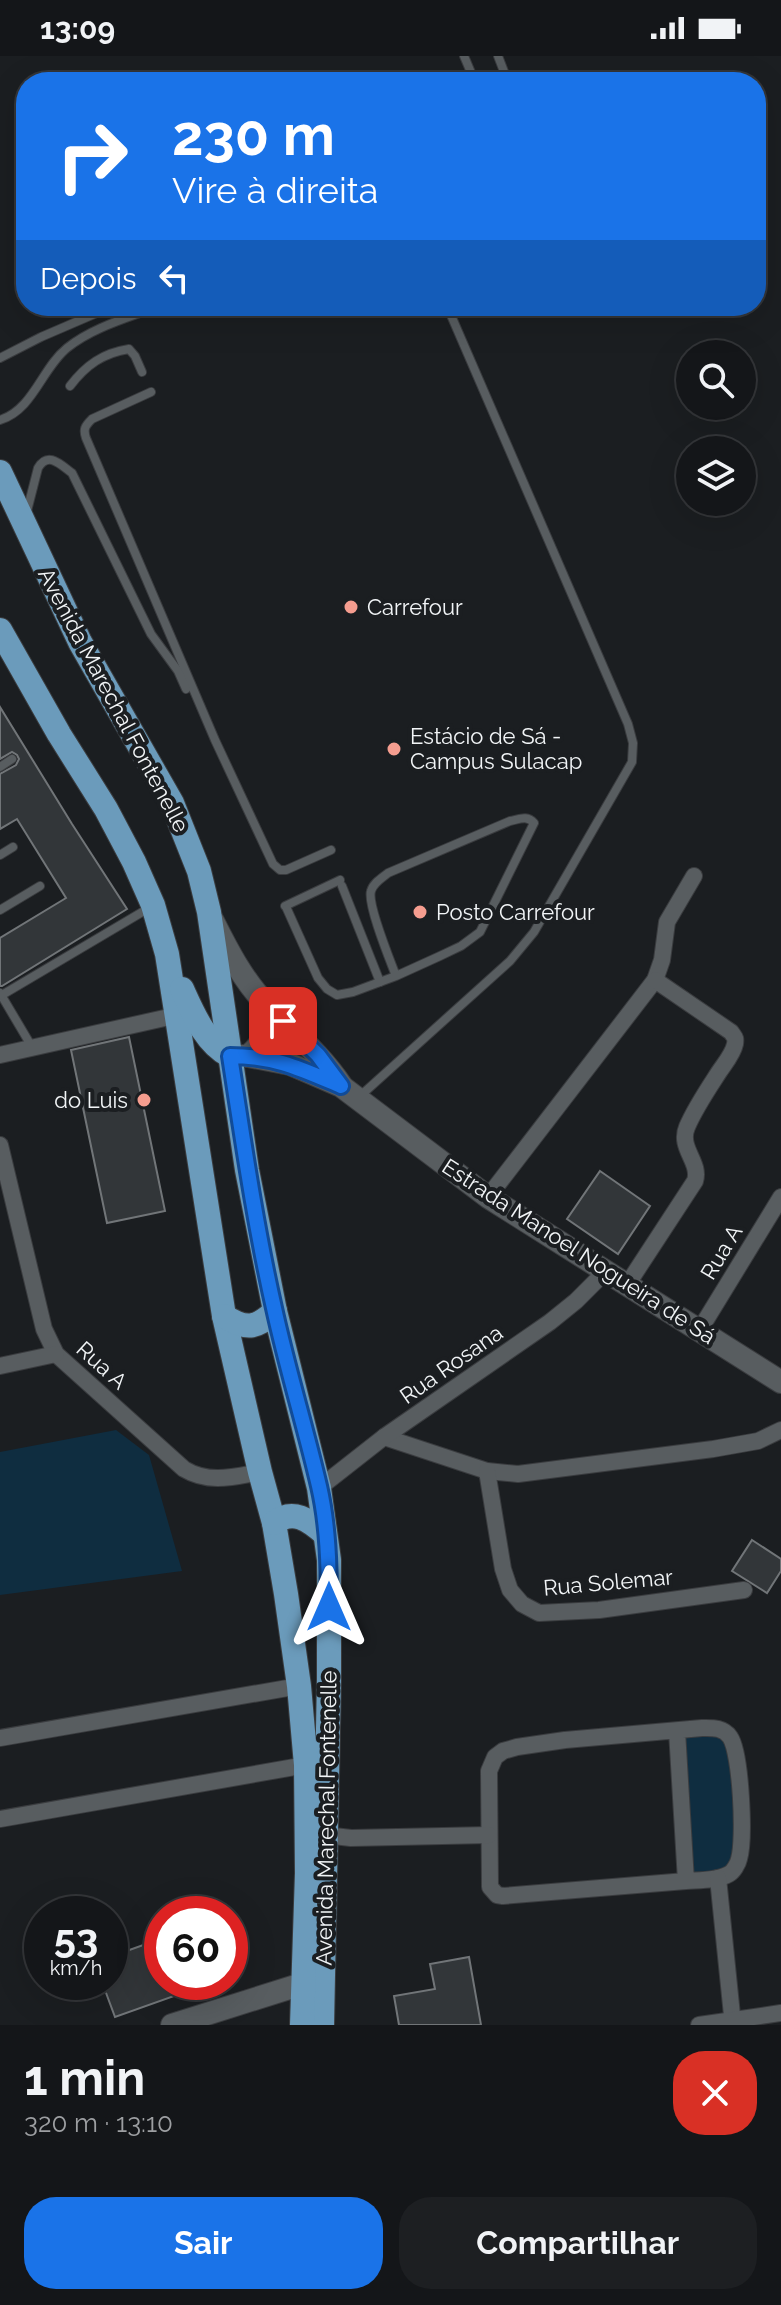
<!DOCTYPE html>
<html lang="pt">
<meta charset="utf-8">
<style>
body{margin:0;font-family:Raleway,sans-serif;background:#1d1f22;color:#f1f3f6;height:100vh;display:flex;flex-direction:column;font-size:30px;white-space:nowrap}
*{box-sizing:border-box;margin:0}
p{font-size:26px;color:#9d9fa2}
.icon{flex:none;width:44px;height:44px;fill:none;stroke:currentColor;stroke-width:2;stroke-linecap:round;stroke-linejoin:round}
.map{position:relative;height:1969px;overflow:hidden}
.drawer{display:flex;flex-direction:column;background:#141619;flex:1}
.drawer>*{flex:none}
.top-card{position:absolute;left:16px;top:16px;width:750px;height:244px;border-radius:32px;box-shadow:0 8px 32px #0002,0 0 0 2px #333538;background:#1a73e8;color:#fff;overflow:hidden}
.fabs{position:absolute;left:676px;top:284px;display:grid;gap:16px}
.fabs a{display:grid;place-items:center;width:80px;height:80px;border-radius:50%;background:#141619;box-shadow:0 8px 32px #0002,0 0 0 2px #333538;font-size:40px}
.speed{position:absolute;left:24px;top:1840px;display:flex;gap:16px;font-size:40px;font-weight:700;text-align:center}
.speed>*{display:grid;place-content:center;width:104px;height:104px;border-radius:50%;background:#141619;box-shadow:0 8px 32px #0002,0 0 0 2px #333538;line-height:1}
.speed small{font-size:20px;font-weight:400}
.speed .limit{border:12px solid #d22;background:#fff;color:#111}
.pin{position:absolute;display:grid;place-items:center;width:68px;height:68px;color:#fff;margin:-34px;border-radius:16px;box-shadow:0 4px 12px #0006}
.me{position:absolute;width:88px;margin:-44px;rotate:0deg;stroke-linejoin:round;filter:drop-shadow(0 0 6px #0008)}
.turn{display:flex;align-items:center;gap:28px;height:168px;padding:0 24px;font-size:36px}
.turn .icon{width:104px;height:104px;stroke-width:2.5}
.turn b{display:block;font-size:56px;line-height:68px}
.then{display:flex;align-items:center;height:76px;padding:0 24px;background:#0003;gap:16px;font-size:30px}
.round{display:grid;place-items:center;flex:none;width:84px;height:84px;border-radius:32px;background:#1d1f22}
.summary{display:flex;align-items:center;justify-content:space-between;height:136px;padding:0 24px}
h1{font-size:48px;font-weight:700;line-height:60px}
.button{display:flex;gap:16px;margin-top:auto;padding:16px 24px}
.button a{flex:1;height:92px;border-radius:32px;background:#1a73e8;color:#fff;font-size:32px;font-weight:700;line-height:92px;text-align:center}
.button a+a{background:#1d1f22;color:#f1f3f6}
.status{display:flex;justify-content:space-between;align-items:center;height:56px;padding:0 40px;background:#141619;direction:ltr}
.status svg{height:22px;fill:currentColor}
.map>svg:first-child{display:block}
.green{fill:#0f2d40}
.building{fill:#323639;stroke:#717578;stroke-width:2}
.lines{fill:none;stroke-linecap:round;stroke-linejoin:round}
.lane-casing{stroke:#3a3c3f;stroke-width:10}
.street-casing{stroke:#3a3c3f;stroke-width:18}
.secondary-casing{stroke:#3a3c3f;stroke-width:24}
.primary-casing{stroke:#3a3c3f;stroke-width:26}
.lane{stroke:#585d60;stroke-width:8}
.street{stroke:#585d60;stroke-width:16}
.secondary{stroke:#585d60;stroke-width:22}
.primary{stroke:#6b9bbb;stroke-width:24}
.route-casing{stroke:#114b97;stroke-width:20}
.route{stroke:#1a73e8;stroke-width:14}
.poi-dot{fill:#f59d8f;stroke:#1b1e21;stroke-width:3}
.labels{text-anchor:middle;stroke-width:8;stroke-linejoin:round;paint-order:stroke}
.poi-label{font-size:22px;fill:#f2f5f7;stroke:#1b1e21;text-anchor:start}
.street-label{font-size:22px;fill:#f2f5f7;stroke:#1b1e21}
</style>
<div class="status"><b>13:09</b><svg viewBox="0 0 49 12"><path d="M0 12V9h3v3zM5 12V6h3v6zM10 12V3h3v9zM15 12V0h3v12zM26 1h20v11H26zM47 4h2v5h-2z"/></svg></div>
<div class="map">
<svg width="781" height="1969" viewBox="0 0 781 1969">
<rect width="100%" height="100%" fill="#1b1e21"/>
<g class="green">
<polygon points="116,1374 149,1399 182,1515 0,1539 0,1396"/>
<polygon points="714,1677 726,1684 731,1696 738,1784 727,1816 691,1822 682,1679"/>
</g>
<g class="building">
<polygon points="0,651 72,768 127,853 2,930 0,930 0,882 66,842 17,763 0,773 0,718 16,709 19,703 17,699 12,696 0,703"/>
<polygon points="129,981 165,1155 107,1167 71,994"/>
<polygon points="600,1115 650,1150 618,1198 567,1163"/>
<polygon points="752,1484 781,1503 781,1515 767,1537 732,1515"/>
<polygon points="157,1884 162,1898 162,1926 172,1926 177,1939 115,1961 102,1926 110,1926 110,1901"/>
<polygon points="469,1901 481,1969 399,1969 394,1940 435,1933 430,1908"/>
</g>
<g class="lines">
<g class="lane-casing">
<g id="lane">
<polyline points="464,0 475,26"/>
<polyline points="498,0 508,26"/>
<polyline points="0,302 41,281 113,250"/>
<path d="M 70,330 C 86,309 103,297 129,293 L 135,300 L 142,316"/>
<path d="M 151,336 L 92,363 C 85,370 83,373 86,382 L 215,684 L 273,808 L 280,814 L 286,814 L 331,794"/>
<path d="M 0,364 C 33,354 42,312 67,292 C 93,271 128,262 159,250"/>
<path d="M 27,455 L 38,412 C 48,395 60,408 72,417 L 151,578 L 178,615 L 186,633"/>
<polyline points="0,711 12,703"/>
<polyline points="0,799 13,791"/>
<polyline points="342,830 380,926"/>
<polyline points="285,850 340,824"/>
<path d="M 287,853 L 318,922 L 327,933 L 337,939 L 353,936 L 396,920 L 440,900 L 461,890 L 480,876 L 534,767 C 527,759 520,763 510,765 L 388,817 C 382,822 373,827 371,835 C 367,848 390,904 396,920"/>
<polyline points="0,854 40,830"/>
<polyline points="0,937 32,991"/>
<polyline points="2,939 149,852"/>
<polyline points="359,1041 510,905 534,876 632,706 633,687 628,668 447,250"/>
</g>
</g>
<g class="street-casing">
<g id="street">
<polyline points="0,999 178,959"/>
<path d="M 0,1089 L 44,1273 L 56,1298 L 184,1413 C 209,1428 233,1421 260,1416"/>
<polyline points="488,1141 655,924 662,904 667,866 694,820"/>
<path d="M 627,1229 L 695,1125 C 701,1106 678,1092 687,1071 C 695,1052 708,1033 719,1016 C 725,1007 733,998 735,988 C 736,981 735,982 731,976 L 655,924"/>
<polyline points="699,1275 781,1141"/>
<polyline points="0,1310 56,1298"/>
<polyline points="384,1381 487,1415 518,1418 713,1393 758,1385 781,1374"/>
<polyline points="487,1415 503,1513 510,1534 522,1548 539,1557 599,1554 744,1534"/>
<polyline points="319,1432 384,1381 550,1266 576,1245 605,1216"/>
<path d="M 677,1675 L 686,1825 C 699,1824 717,1825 729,1818 C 733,1816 738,1808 739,1803 C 745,1783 741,1697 730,1681 C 723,1671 712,1672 702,1672 L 565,1684 L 517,1691 L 503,1695 L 495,1701 L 489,1715 L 490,1831 L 497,1839 L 503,1840 L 686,1825"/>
<polyline points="0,1682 299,1630"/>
<polyline points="0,1763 306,1709"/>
<polyline points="325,1779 351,1782 489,1779"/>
<polyline points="718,1822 733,1969"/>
<polyline points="699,1969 781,1957"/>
</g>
</g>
<g class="secondary-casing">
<g id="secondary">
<path d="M 213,865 C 228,895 244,926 268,950 C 293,976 321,999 341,1029"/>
<polyline points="230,1000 248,1000 290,1008 341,1030 488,1141 781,1326"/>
<path d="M 248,1000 C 268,983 267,973 265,948"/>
<polyline points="172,1969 302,1928"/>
</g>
</g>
<g class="primary-casing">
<g id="primary">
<polyline points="0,416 80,586 172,747 199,815 209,856 247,1114 275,1255 319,1432 329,1504 329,1623 322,1969"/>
<polyline points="0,574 59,678 106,753 134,806 153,849 167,898 224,1260 260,1416 274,1467 286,1538 299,1630 306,1709 307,1817 302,1969"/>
<path d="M 182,933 C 193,957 205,987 230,1000"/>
<path d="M 224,1260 C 246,1274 256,1273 275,1255"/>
<path d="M 274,1467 C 293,1452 309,1464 325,1478"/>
</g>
</g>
<use href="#lane" class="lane"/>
<use href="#street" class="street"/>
<use href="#secondary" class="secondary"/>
<use href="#primary" class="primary"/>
</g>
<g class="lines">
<g class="route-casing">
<path id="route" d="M 283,965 L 318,999 L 341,1030 C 301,1013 275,1000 230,1000 C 243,1084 255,1168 274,1252 C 287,1312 305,1370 319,1430 C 328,1469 329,1510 329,1551"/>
</g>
<use href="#route" class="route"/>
</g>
<g class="poi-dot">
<circle cx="351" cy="551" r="8"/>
<circle cx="394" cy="693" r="8"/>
<circle cx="420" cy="856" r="8"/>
<circle cx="144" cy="1044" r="8"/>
</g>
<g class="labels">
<g class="poi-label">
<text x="367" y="559">Carrefour</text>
<text x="410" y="688">Estácio de Sá -<tspan x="410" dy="25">Campus Sulacap</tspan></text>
<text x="436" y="864">Posto Carrefour</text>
<text x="128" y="1052" text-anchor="end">do Luis</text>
</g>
<g class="street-label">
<text transform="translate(114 644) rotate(62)" y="8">Avenida Marechal Fontenelle</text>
<text transform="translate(579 1195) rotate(33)" y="8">Estrada Manoel Nogueira de Sá</text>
<text transform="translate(721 1196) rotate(-59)" y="8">Rua A</text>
<text transform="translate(451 1308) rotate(-35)" y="8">Rua Rosana</text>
<text transform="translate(102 1309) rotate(42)" y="8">Rua A</text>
<text transform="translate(608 1526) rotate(-5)" y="8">Rua Solemar</text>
<text transform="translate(326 1762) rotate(-89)" y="8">Avenida Marechal Fontenelle</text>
</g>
</g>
</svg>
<div class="fabs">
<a><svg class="icon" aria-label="search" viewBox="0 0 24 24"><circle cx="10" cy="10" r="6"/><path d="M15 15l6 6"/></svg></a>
<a><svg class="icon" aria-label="layers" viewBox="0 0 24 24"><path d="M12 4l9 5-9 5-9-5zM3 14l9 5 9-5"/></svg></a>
</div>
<div class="speed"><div>53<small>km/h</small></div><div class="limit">60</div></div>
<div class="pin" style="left:283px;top:965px;background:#d93025"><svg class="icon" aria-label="arrive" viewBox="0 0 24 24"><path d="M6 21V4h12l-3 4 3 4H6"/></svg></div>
<svg class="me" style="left:329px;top:1551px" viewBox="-20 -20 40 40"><path d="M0-17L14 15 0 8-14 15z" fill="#1a73e8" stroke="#fff" stroke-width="4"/></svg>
<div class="top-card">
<div class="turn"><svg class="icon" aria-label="right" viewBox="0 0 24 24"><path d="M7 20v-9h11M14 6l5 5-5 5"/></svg><div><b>230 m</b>Vire à direita</div></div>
<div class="then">Depois<svg class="icon" aria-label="left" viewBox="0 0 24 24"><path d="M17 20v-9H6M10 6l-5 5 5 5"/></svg></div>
</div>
</div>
<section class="drawer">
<div class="summary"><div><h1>1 min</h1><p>320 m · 13:10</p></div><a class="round" style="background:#d93025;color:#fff"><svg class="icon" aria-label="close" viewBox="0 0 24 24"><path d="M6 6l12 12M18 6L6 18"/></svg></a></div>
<div class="button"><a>Sair</a><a>Compartilhar</a></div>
</section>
